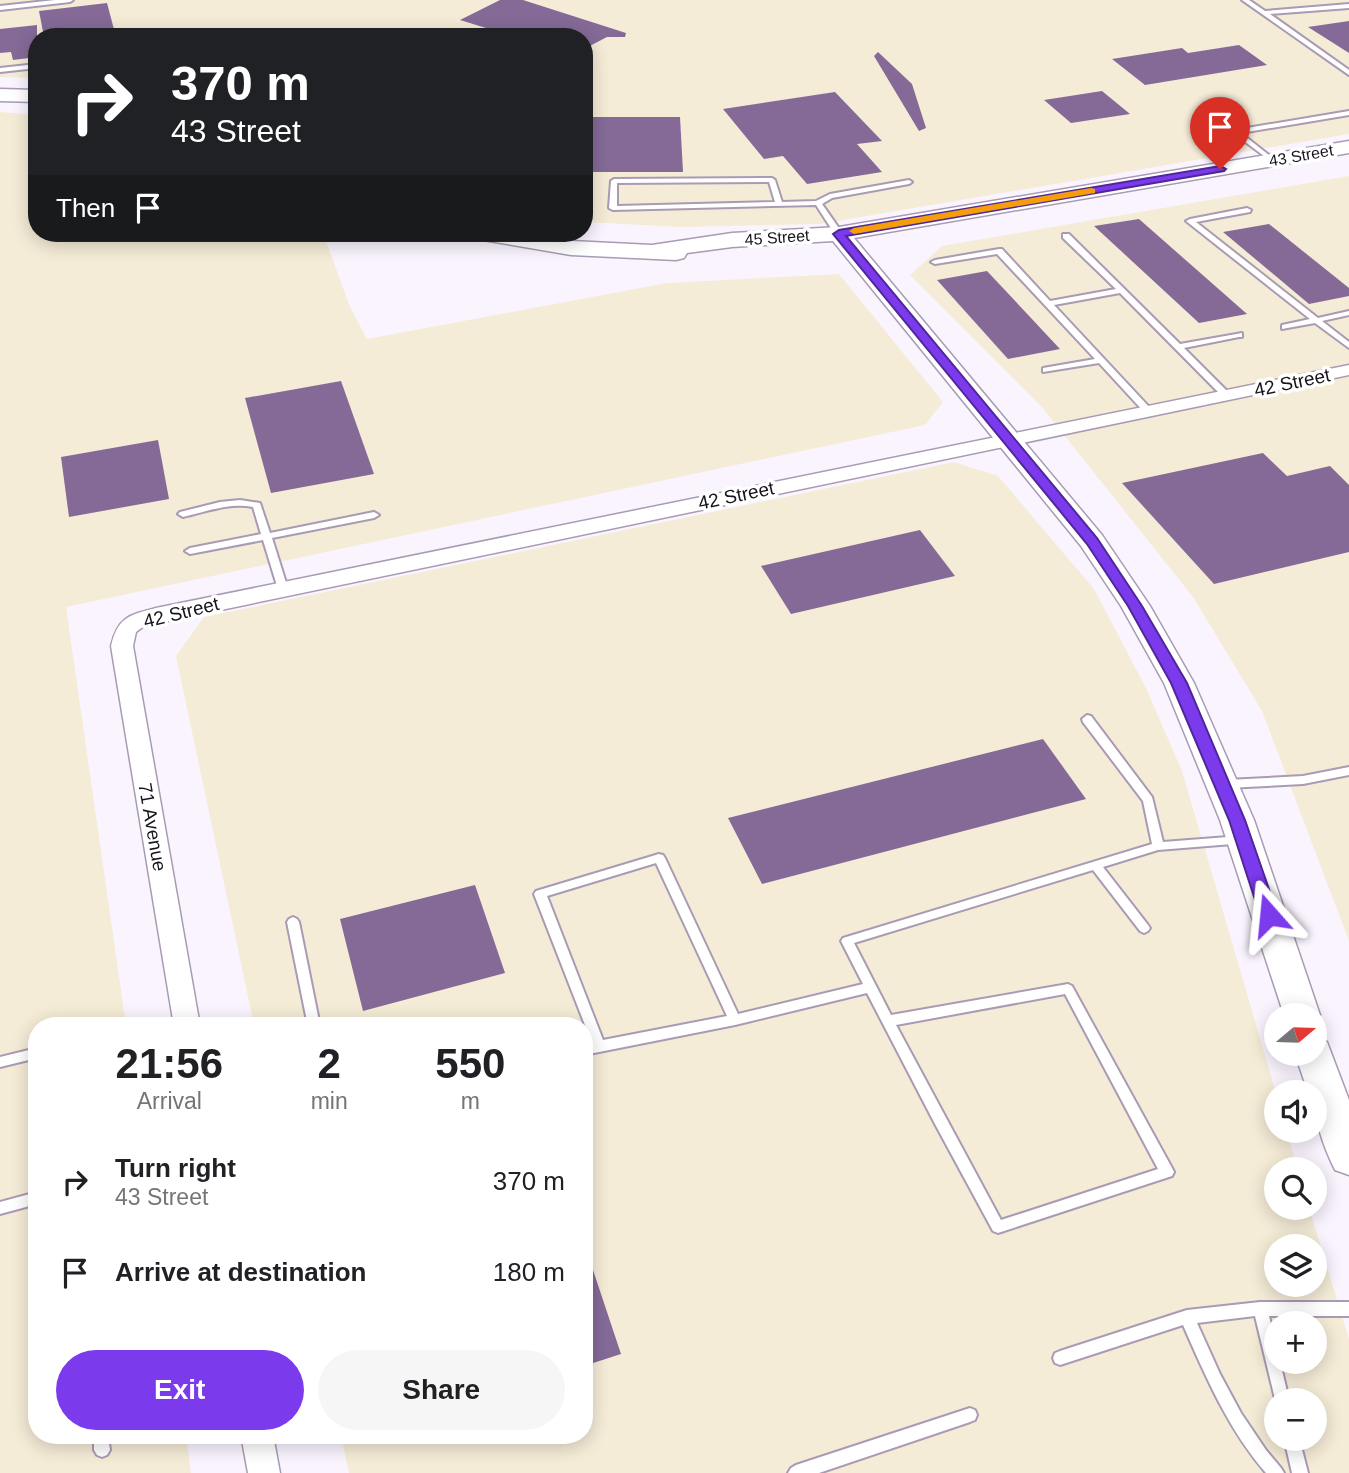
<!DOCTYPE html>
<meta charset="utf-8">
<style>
body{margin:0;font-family:Arial,sans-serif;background:#f6f6f6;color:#202124;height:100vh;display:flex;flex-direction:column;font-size:26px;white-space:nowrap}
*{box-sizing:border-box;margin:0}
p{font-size:23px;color:#757577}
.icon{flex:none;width:38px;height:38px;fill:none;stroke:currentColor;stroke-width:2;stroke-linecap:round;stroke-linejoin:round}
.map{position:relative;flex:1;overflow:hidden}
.side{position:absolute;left:28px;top:1017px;width:565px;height:427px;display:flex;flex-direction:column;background:#fff;border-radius:28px;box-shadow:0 4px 18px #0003}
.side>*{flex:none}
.hud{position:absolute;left:28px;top:28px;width:565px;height:214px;border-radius:28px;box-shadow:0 4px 18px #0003;background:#202124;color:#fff;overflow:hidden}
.needle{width:46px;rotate:71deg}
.tools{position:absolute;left:1264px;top:1003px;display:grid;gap:14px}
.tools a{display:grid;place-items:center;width:63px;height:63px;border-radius:50%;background:#fff;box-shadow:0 4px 18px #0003;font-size:35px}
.pin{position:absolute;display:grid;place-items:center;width:60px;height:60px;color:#fff;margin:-72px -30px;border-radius:50% 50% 50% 0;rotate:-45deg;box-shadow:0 0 7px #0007}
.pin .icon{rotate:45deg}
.me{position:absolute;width:77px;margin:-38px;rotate:342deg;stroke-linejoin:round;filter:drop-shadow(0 0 5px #0008)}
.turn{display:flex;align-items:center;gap:24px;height:147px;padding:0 28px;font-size:32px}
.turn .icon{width:91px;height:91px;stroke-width:2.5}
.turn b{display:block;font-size:49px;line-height:60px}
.then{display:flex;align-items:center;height:66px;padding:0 28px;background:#0003;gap:14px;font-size:26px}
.eta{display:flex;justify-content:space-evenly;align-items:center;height:119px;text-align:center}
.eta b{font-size:42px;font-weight:700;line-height:49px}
.cta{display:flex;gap:14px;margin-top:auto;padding:14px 28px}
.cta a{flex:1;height:80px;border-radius:42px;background:#7c3aed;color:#fff;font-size:28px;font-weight:700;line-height:80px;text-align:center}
.cta a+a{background:#f6f6f6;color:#202124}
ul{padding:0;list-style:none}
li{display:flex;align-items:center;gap:21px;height:91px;padding:0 28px}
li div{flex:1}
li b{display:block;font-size:26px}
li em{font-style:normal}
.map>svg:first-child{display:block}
.industrial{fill:#f5ecd7;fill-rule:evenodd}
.building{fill:#856a98}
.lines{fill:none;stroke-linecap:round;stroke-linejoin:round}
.lane-casing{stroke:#a99bb3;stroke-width:4}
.street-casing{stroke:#a99bb3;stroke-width:3}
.secondary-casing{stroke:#a99bb3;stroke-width:3}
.lane{fill:#fff;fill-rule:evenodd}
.street{fill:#fff;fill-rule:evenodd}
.secondary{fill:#fff;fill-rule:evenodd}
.route{fill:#7c3aed;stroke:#51269a;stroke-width:2}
.slow{fill:#f59e0b}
.labels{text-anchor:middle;stroke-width:7;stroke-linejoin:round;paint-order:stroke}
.far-street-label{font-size:16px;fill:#17121b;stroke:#fff}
.street-label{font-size:19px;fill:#17121b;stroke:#fff}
</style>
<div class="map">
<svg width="1349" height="1473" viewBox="0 0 1349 1473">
<rect width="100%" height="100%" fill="#faf4ff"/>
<g class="industrial">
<polygon points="0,0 1349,0 1349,134 820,224 680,227 585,222 584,37 37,37 37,78 0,77"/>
<polygon points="0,112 37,115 37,233 323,233 350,307 367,339 667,283 839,274 943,402 925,425 66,607 126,1025 37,1026 37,1435 186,1435 191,1473 0,1473"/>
<polygon points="1349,176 1349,941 1262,711 1193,597 1041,406 910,275 942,246"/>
<path d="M 954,462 L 998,476 L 1094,589 L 1146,688 L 1182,771 L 1276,1093 L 1276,1130 L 1286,1131 L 1298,1169 L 1276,1169 L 1276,1208 L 1309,1208 L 1349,1339 L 1349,1473 L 349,1473 L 341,1435 L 584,1435 L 584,1026 L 254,1025 L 176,656 L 204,617 ZM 1276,1246 L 1314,1246 L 1314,1284 L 1276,1284 ZM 1276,1323 L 1314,1323 L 1314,1362 L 1276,1362 ZM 1276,1400 L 1314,1400 L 1314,1438 L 1276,1438 Z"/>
</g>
<g class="building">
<polygon points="500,0 523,0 626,33 625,37 607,37 584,49 584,37 467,37 486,28 460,20"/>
<polygon points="107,3 116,37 44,37 39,11"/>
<polygon points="1349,21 1349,53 1308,27"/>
<polygon points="37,25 37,57 13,60 11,52 0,53 0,29"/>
<polygon points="1239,45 1267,65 1145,85 1112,59 1182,48 1188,53"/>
<polygon points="878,52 912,84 926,128 919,131 874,56"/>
<polygon points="1102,91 1130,114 1071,123 1044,100"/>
<polygon points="835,92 882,141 857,144 882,172 807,184 783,156 764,159 723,109"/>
<polygon points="584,117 680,117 683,172 584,172"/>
<polygon points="1139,219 1247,314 1199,323 1094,226"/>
<polygon points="1269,224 1349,288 1349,296 1309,304 1223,232"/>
<polygon points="987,271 1060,349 1008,359 937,280"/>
<polygon points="341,381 374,474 271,493 245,398"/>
<polygon points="158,440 169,499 69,517 61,457"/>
<polygon points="1263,453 1287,476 1330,466 1349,485 1349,552 1214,584 1122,483"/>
<polygon points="920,530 955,576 791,614 761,566"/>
<polygon points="1043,739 1086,799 762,884 728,818"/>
<polygon points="475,885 505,973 363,1011 340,919"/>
<polygon points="584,1255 588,1255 621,1354 584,1366"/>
</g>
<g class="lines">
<g class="lane-casing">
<g id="lane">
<polygon points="55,0 73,0 70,2 0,10 0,6"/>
<polygon points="1242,0 1249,0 1265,11 1349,4 1349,8 1270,14 1349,70 1349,75"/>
<polygon points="37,64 37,68 0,72 0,68"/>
<polygon points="1349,111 1349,115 1241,133 1274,159 1275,160 1272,162 1232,132 1235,130"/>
<path d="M 772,178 L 775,180 L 782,202 L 816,201 L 830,194 L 909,180 L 912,182 L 909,184 L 832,198 L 822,204 L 843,234 L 839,236 L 836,236 L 816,205 L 613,210 L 609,208 L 611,181 L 614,179 ZM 769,182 L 775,202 L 617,206 L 617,183 Z"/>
<polygon points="1247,208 1251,210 1250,212 1196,222 1318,318 1349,311 1349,315 1322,321 1349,342 1349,348 1315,323 1282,329 1282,325 1310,319 1186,221 1190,219"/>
<polygon points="1063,234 1069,234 1180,344 1242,333 1242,337 1239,337 1184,348 1229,393 1229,397 1223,397 1120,293 1054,305 1151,409 1151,413 1145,413 1099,363 1043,372 1043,368 1095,359 997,254 935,264 931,262 935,260 999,249 1002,249 1050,301 1116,289 1063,238"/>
<path d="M 240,500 L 260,503 L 270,533 L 374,512 L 379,515 L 374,518 L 272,538 L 288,589 L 283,592 L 278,589 L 263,540 L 190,554 L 185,551 L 190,548 L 261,534 L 253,507 C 229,502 206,512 183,517 L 178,514 L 180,512 L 220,502 Z"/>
<path d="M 1087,715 L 1091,716 L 1152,797 L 1163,842 L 1241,836 L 1245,837 L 1247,840 L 1245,843 L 1158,850 L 1103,867 L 1148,925 L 1150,928 L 1148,931 L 1144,933 L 1140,931 L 1093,870 L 854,943 L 891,1015 L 1068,984 L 1072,986 L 1172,1168 L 1174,1172 L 1172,1176 L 998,1233 L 993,1231 L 935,1124 L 867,993 L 735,1025 L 584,1055 L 584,1045 L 592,1043 L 534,894 L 536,891 L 659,854 L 663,855 L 665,858 L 738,1014 L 863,984 L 841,941 L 843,938 L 1152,844 L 1143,801 L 1083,722 L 1082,719 ZM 656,863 L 727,1016 L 603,1040 L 547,896 ZM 1065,994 L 1158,1169 L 1001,1220 L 896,1025 Z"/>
<polygon points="1349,767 1349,775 1303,784 1227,788 1222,784 1227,780 1303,776"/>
<polygon points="293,917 297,919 299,922 320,1026 308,1026 287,922 289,919"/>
<polygon points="37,1048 37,1058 0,1067 0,1057"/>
<polygon points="37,1192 37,1204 0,1214 0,1202"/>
<path d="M 1260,1302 L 1349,1302 L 1349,1316 L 1269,1316 L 1276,1344 L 1276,1362 L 1280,1362 L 1289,1400 L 1276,1400 L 1276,1403 L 1255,1316 L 1197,1323 L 1220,1374 L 1241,1413 L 1266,1450 L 1281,1468 L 1284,1473 L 1266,1473 C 1228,1429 1206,1377 1183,1325 L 1060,1365 L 1055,1363 L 1053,1358 L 1055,1353 L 1060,1351 L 1187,1310 Z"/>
<polygon points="970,1408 975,1410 977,1415 975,1420 970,1422 819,1473 788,1473 791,1468 796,1465"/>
<polygon points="94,1435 108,1435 110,1450 107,1455 102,1457 97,1455 94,1450"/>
<polygon points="1284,1438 1299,1438 1308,1473 1292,1473"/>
</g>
</g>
<g class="street-casing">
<g id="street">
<path d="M 1349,365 L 1349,375 L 144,626 L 136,632 L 133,646 L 200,1026 L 174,1026 L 111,646 C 118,617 129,615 156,608 Z"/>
<polygon points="241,1435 273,1435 280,1473 248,1473"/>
</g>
</g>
<g class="secondary-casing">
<g id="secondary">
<polygon points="0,89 37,90 37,102 0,101"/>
<polygon points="1349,141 1349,153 854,238 1102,535 1150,606 1194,683 1254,820 1320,1015 1314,1026 1314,1015 1284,1015 1220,820 1164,683 1121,606 1081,546 833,241 732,247 687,253 684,258 676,260 571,255 483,240 475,238 472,233 520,233 571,241 652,245 732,233 839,227"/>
<path d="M 1314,1038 L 1327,1042 L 1349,1100 L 1349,1175 L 1335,1170 C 1323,1146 1314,1119 1314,1092 L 1308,1092 L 1295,1054 L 1314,1054 Z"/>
</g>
</g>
<use href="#lane" class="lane"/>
<use href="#street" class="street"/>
<use href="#secondary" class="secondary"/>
</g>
<polygon class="route" points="1220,166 1226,169 1224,171 846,236 1097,538 1142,606 1187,683 1245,820 1278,915 1275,920 1263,920 1260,915 1229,820 1171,683 1128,606 1087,544 833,234 839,230"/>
<polygon class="slow" points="1091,188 1095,189 1095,193 854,234 849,231 854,228"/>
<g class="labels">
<g class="far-street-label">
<text transform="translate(1301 155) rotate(-10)" y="6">43 Street</text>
<text transform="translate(777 237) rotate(-4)" y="6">45 Street</text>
</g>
<g class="street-label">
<text transform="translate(1292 382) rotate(-12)" y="7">42 Street</text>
<text transform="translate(736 495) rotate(-12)" y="7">42 Street</text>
<text transform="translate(181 612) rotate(-14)" y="7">42 Street</text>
<text transform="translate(153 827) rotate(80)" y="7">71 Avenue</text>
</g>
</g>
</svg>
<div class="tools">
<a><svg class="needle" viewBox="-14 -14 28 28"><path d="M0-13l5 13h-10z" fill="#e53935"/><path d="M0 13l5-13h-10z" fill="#757577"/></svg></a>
<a><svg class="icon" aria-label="sound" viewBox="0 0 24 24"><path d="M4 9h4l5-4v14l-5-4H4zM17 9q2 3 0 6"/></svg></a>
<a><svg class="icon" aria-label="search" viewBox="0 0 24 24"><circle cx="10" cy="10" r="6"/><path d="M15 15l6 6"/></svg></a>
<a><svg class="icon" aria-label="layers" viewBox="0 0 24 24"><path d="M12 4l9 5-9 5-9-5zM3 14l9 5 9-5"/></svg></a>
<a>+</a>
<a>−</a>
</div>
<div class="pin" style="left:1220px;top:169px;background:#d93025"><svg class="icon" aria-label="arrive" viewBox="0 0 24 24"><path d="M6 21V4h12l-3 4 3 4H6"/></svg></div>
<svg class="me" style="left:1269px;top:915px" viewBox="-20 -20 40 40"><path d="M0-17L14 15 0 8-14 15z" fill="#7c3aed" stroke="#fff" stroke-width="4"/></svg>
<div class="hud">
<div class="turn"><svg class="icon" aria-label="right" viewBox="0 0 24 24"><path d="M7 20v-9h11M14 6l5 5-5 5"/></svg><div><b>370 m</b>43 Street</div></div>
<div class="then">Then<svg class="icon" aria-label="arrive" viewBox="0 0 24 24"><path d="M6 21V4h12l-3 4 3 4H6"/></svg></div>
</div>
<section class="side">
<div class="eta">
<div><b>21:56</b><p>Arrival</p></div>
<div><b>2</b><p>min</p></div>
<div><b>550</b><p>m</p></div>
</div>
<ul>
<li><svg class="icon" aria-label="right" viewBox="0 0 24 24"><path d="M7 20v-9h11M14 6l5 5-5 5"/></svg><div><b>Turn right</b><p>43 Street</p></div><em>370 m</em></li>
<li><svg class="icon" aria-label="arrive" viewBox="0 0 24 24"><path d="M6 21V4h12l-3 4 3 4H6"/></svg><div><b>Arrive at destination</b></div><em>180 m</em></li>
</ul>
<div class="cta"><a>Exit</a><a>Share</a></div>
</section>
</div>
